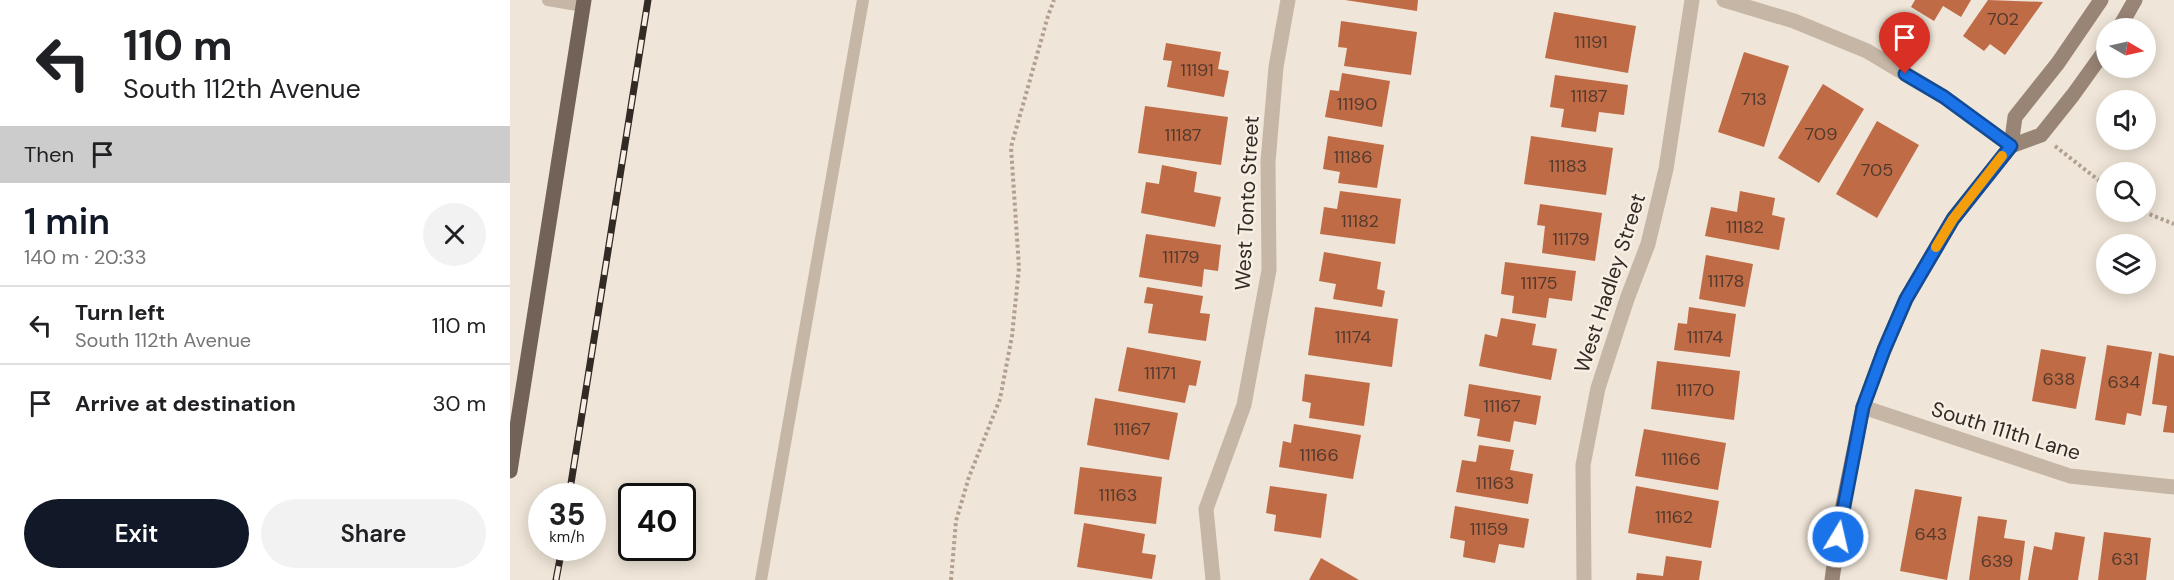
<!DOCTYPE html>
<meta charset="utf-8">
<style>
body{margin:0;font-family:"DM Sans",sans-serif;background:#f2f2f2;color:#202124;height:100vh;display:flex;flex-direction:column;font-size:22px;white-space:nowrap}
*{box-sizing:border-box;margin:0}
p{font-size:20px;color:#757577}
.icon{flex:none;width:33px;height:33px;fill:none;stroke:currentColor;stroke-width:2;stroke-linecap:round;stroke-linejoin:round}
.map{position:relative;flex:1;overflow:hidden}
.drawer{display:flex;flex-direction:column;background:#fff;width:510px}
.drawer>*{flex:none}
.guide{background:#fff;color:#202124;overflow:hidden}
.needle{width:39px;rotate:99deg}
.tools{position:absolute;left:1586px;top:18px;display:grid;gap:12px}
.tools a{display:grid;place-items:center;width:60px;height:60px;border-radius:50%;background:#fff;box-shadow:0 3px 15px #0003;font-size:30px}
.speed{position:absolute;left:18px;top:483px;display:flex;gap:12px;font-size:30px;font-weight:700;text-align:center}
.speed>*{display:grid;place-content:center;width:78px;height:78px;border-radius:50%;background:#fff;box-shadow:0 3px 15px #0003;line-height:1}
.speed small{font-size:15px;font-weight:400}
.speed .limit{border:3px solid #111;border-radius:9px;background:#fff;color:#111}
.pin{position:absolute;display:grid;place-items:center;width:51px;height:51px;color:#fff;margin:-62px -26px;border-radius:50% 50% 50% 0;rotate:-45deg;box-shadow:0 0 6px #0007}
.pin .icon{rotate:45deg}
.me{position:absolute;width:66px;margin:-33px;rotate:9deg;stroke-linejoin:round;filter:drop-shadow(0 0 4px #0008)}
.turn{display:flex;align-items:center;gap:21px;height:126px;padding:0 24px;font-size:27px}
.turn .icon{width:78px;height:78px;stroke-width:2.5}
.turn b{display:block;font-size:42px;line-height:51px}
.then{display:flex;align-items:center;height:57px;padding:0 24px;background:#0003;gap:12px;font-size:22px}
.round{display:grid;place-items:center;flex:none;width:63px;height:63px;border-radius:32px;background:#f2f2f2}
.overview{display:flex;align-items:center;justify-content:space-between;height:102px;padding:0 24px}
h1{font-size:36px;font-weight:600;line-height:45px;color:#111827}
.primary-button{display:flex;gap:12px;margin-top:auto;padding:12px 24px}
.primary-button a{flex:1;height:69px;border-radius:36px;background:#111827;color:#fff;font-size:24px;font-weight:600;line-height:69px;text-align:center}
.primary-button a+a{background:#f2f2f2;color:#202124}
ul{padding:0;list-style:none}
li{display:flex;align-items:center;gap:18px;height:78px;padding:0 24px;border-top:2px solid #e0e0e0}
li div{flex:1}
li b{display:block;font-size:22px}
li em{font-style:normal}
main{display:flex;flex:1;min-height:0}
.map>svg:first-child{display:block}
.building{fill:#bf6b46}
.lines{fill:none;stroke-linecap:round;stroke-linejoin:round}
.path{stroke:#b1a08f;stroke-width:4;stroke-dasharray:3 3;stroke-linecap:butt}
.lane{stroke:#c6b6a5;stroke-width:12}
.street{stroke:#c6b6a5;stroke-width:15}
.secondary{stroke:#998576;stroke-width:15}
.primary{stroke:#736257;stroke-width:15}
.rail-casing{stroke:#322a25;stroke-width:7}
.rail{stroke:#f7efe3;stroke-width:4.5;stroke-dasharray:14;stroke-linecap:butt}
.route-casing{stroke:#114b97;stroke-width:15}
.route{stroke:#1a73e8;stroke-width:10}
.slow{stroke:#f59e0b;stroke-width:10}
.labels{text-anchor:middle;stroke-width:5;stroke-linejoin:round;paint-order:stroke}
.number-label{font-size:18px;fill:#553a2d}
.street-label{font-size:21px;fill:#322a25;stroke:#f7efe3}
</style>
<main>
<section class="drawer">
<div class="guide">
<div class="turn"><svg class="icon" aria-label="left" viewBox="0 0 24 24"><path d="M17 20v-9H6M10 6l-5 5 5 5"/></svg><div><b>110 m</b>South 112th Avenue</div></div>
<div class="then">Then<svg class="icon" aria-label="arrive" viewBox="0 0 24 24"><path d="M6 21V4h12l-3 4 3 4H6"/></svg></div>
</div>
<div class="overview"><div><h1>1 min</h1><p>140 m · 20:33</p></div><a class="round"><svg class="icon" aria-label="close" viewBox="0 0 24 24"><path d="M6 6l12 12M18 6L6 18"/></svg></a></div>
<ul>
<li><svg class="icon" aria-label="left" viewBox="0 0 24 24"><path d="M17 20v-9H6M10 6l-5 5 5 5"/></svg><div><b>Turn left</b><p>South 112th Avenue</p></div><em>110 m</em></li>
<li><svg class="icon" aria-label="arrive" viewBox="0 0 24 24"><path d="M6 21V4h12l-3 4 3 4H6"/></svg><div><b>Arrive at destination</b></div><em>30 m</em></li>
</ul>
<div class="primary-button"><a>Exit</a><a>Share</a></div>
</section>
<div class="map">
<svg width="1664" height="580" viewBox="0 0 1664 580">
<rect width="100%" height="100%" fill="#efe5d8"/>
<g class="building">
<polygon points="835,0 908,0 907,11"/>
<polygon points="1405,0 1461,0 1451,17 1433,6 1424,21 1401,7"/>
<polygon points="1478,0 1533,2 1495,55 1480,44 1474,51 1453,36"/>
<polygon points="1044,12 1126,26 1118,73 1035,58"/>
<polygon points="831,21 907,32 901,75 834,66 837,48 828,47"/>
<polygon points="656,43 711,52 708,69 719,71 714,97 657,87 662,61 653,60"/>
<polygon points="1234,52 1279,66 1254,147 1208,132"/>
<polygon points="832,73 880,81 872,127 815,117 820,90 829,91"/>
<polygon points="1045,75 1118,85 1114,115 1089,112 1086,132 1051,127 1054,109 1040,107"/>
<polygon points="1313,84 1354,109 1309,183 1268,158"/>
<polygon points="635,106 718,117 711,165 628,153"/>
<polygon points="1367,121 1409,145 1367,218 1326,194"/>
<polygon points="818,136 874,145 867,188 828,183 830,172 813,169"/>
<polygon points="1021,136 1103,148 1096,195 1014,184"/>
<polygon points="652,165 687,172 684,192 711,197 705,227 631,213 636,182 649,184"/>
<polygon points="830,191 891,199 885,244 810,234 814,207 827,209"/>
<polygon points="1230,191 1265,198 1262,215 1275,218 1269,250 1195,236 1201,207 1227,212"/>
<polygon points="1030,204 1092,213 1085,261 1032,253 1035,226 1027,225"/>
<polygon points="636,234 711,245 708,271 694,269 692,287 629,277"/>
<polygon points="814,252 871,262 867,289 875,291 872,307 823,299 826,284 809,281"/>
<polygon points="1196,255 1243,264 1235,307 1189,299"/>
<polygon points="995,262 1066,271 1062,301 1039,298 1036,318 1002,313 1004,296 991,294"/>
<polygon points="637,287 693,296 690,313 700,314 696,341 638,333 643,304 634,303"/>
<polygon points="805,307 888,319 882,367 798,355"/>
<polygon points="1179,307 1226,314 1220,357 1164,350 1168,323 1177,324"/>
<polygon points="991,318 1026,324 1022,345 1047,349 1041,380 969,366 975,334 987,337"/>
<polygon points="1597,345 1642,352 1631,416 1617,413 1615,425 1585,420"/>
<polygon points="617,347 691,361 686,386 679,385 675,403 608,391"/>
<polygon points="1531,349 1576,357 1566,409 1522,401"/>
<polygon points="1649,353 1664,356 1664,433 1653,432 1657,406 1642,404"/>
<polygon points="1147,361 1230,371 1224,420 1141,409"/>
<polygon points="795,374 860,383 854,426 799,418 801,403 792,401"/>
<polygon points="959,384 1031,396 1026,425 1004,421 1000,442 967,436 970,419 954,416"/>
<polygon points="585,398 668,413 659,460 577,445"/>
<polygon points="784,424 851,435 843,479 769,467 773,441 781,443"/>
<polygon points="1134,429 1216,443 1208,490 1125,476"/>
<polygon points="969,445 1004,450 1000,470 1023,474 1018,504 946,492 952,460 966,462"/>
<polygon points="570,467 652,477 646,524 564,514"/>
<polygon points="760,486 817,494 811,538 764,531 766,515 756,513"/>
<polygon points="1126,486 1209,501 1201,548 1118,533"/>
<polygon points="1405,489 1452,497 1437,580 1390,571"/>
<polygon points="945,506 1019,519 1014,548 989,544 985,563 953,557 955,541 940,538"/>
<polygon points="1468,516 1497,520 1494,538 1515,541 1510,580 1459,580"/>
<polygon points="574,523 635,534 632,553 646,555 642,579 567,567"/>
<polygon points="1545,532 1575,537 1568,580 1518,580 1524,546 1542,550"/>
<polygon points="1594,532 1641,538 1636,580 1588,580"/>
<polygon points="1156,556 1192,561 1189,580 1126,580 1127,573 1153,576"/>
<polygon points="811,558 849,580 799,580"/>
</g>
<g class="lines">
<g class="path">
<polyline points="1545,146 1596,186"/>
<polyline points="1634,212 1664,224"/>
<polyline points="441,580 446,521 459,477 490,399 502,336 509,268 501,147 538,16 544,0"/>
</g>
<g class="lane">
<polyline points="38,0 73,6"/>
<polyline points="251,580 353,0"/>
</g>
<g class="street">
<polyline points="1214,0 1284,21 1357,51 1434,97 1501,146"/>
<polyline points="1353,407 1560,476 1664,487"/>
<polyline points="703,580 696,509 734,405 759,270 758,162 766,67 778,0"/>
<polyline points="1074,580 1073,465 1088,388 1117,299 1138,244 1156,169 1182,0"/>
</g>
<g class="secondary">
<polyline points="1609,28 1625,0"/>
<polyline points="1501,146 1531,135 1563,95 1596,49"/>
<polyline points="1322,580 1331,515 1353,407 1374,350 1396,299 1443,219 1501,146 1505,117 1548,63 1591,0"/>
</g>
<polyline class="primary" points="0,471 74,0"/>
<g class="rail-casing">
<g id="rail">
<polyline points="59,496 138,0"/>
<polyline points="46,580 52,548"/>
</g>
</g>
<use href="#rail" class="rail"/>
</g>
<g class="lines">
<g class="route-casing">
<polyline id="route" points="1328,537 1353,407 1374,350 1396,299 1443,219 1501,146 1434,97 1395,74"/>
</g>
<use href="#route" class="route"/>
<polyline class="slow" points="1426,247 1443,219 1492,156"/>
</g>
<g class="labels">
<g class="number-label">
<text x="1493" y="25">702</text>
<text x="1081" y="48">11191</text>
<text x="687" y="76">11191</text>
<text x="1079" y="102">11187</text>
<text x="1244" y="105">713</text>
<text x="847" y="110">11190</text>
<text x="1311" y="140">709</text>
<text x="673" y="141">11187</text>
<text x="843" y="163">11186</text>
<text x="1058" y="172">11183</text>
<text x="1367" y="176">705</text>
<text x="850" y="227">11182</text>
<text x="1235" y="233">11182</text>
<text x="1061" y="245">11179</text>
<text x="671" y="263">11179</text>
<text x="1216" y="287">11178</text>
<text x="1029" y="289">11175</text>
<text x="843" y="343">11174</text>
<text x="1195" y="343">11174</text>
<text x="650" y="379">11171</text>
<text x="1549" y="385">638</text>
<text x="1614" y="388">634</text>
<text x="1185" y="396">11170</text>
<text x="992" y="412">11167</text>
<text x="622" y="435">11167</text>
<text x="809" y="461">11166</text>
<text x="1171" y="465">11166</text>
<text x="985" y="489">11163</text>
<text x="608" y="501">11163</text>
<text x="1164" y="523">11162</text>
<text x="979" y="535">11159</text>
<text x="1421" y="540">643</text>
<text x="1615" y="565">631</text>
<text x="1487" y="567">639</text>
</g>
<g class="street-label">
<text transform="translate(737 203) rotate(-87)" y="7">West Tonto Street</text>
<text transform="translate(1100 283) rotate(-72)" y="7">West Hadley Street</text>
<text transform="translate(1496 431) rotate(17)" y="7">South 111th Lane</text>
</g>
</g>
</svg>
<div class="tools">
<a><svg class="needle" viewBox="-14 -14 28 28"><path d="M0-13l5 13h-10z" fill="#e53935"/><path d="M0 13l5-13h-10z" fill="#757577"/></svg></a>
<a><svg class="icon" aria-label="sound" viewBox="0 0 24 24"><path d="M4 9h4l5-4v14l-5-4H4zM17 9q2 3 0 6"/></svg></a>
<a><svg class="icon" aria-label="search" viewBox="0 0 24 24"><circle cx="10" cy="10" r="6"/><path d="M15 15l6 6"/></svg></a>
<a><svg class="icon" aria-label="layers" viewBox="0 0 24 24"><path d="M12 4l9 5-9 5-9-5zM3 14l9 5 9-5"/></svg></a>
</div>
<div class="speed"><div>35<small>km/h</small></div><div class="limit">40</div></div>
<div class="pin" style="left:1395px;top:74px;background:#d93025"><svg class="icon" aria-label="arrive" viewBox="0 0 24 24"><path d="M6 21V4h12l-3 4 3 4H6"/></svg></div>
<svg class="me" style="left:1328px;top:537px" viewBox="-20 -20 40 40"><circle r="17" fill="#1a73e8" stroke="#fff" stroke-width="3"/><path d="M0-11L8 9 0 5-8 9z" fill="#fff"/></svg>
</div>
</main>
